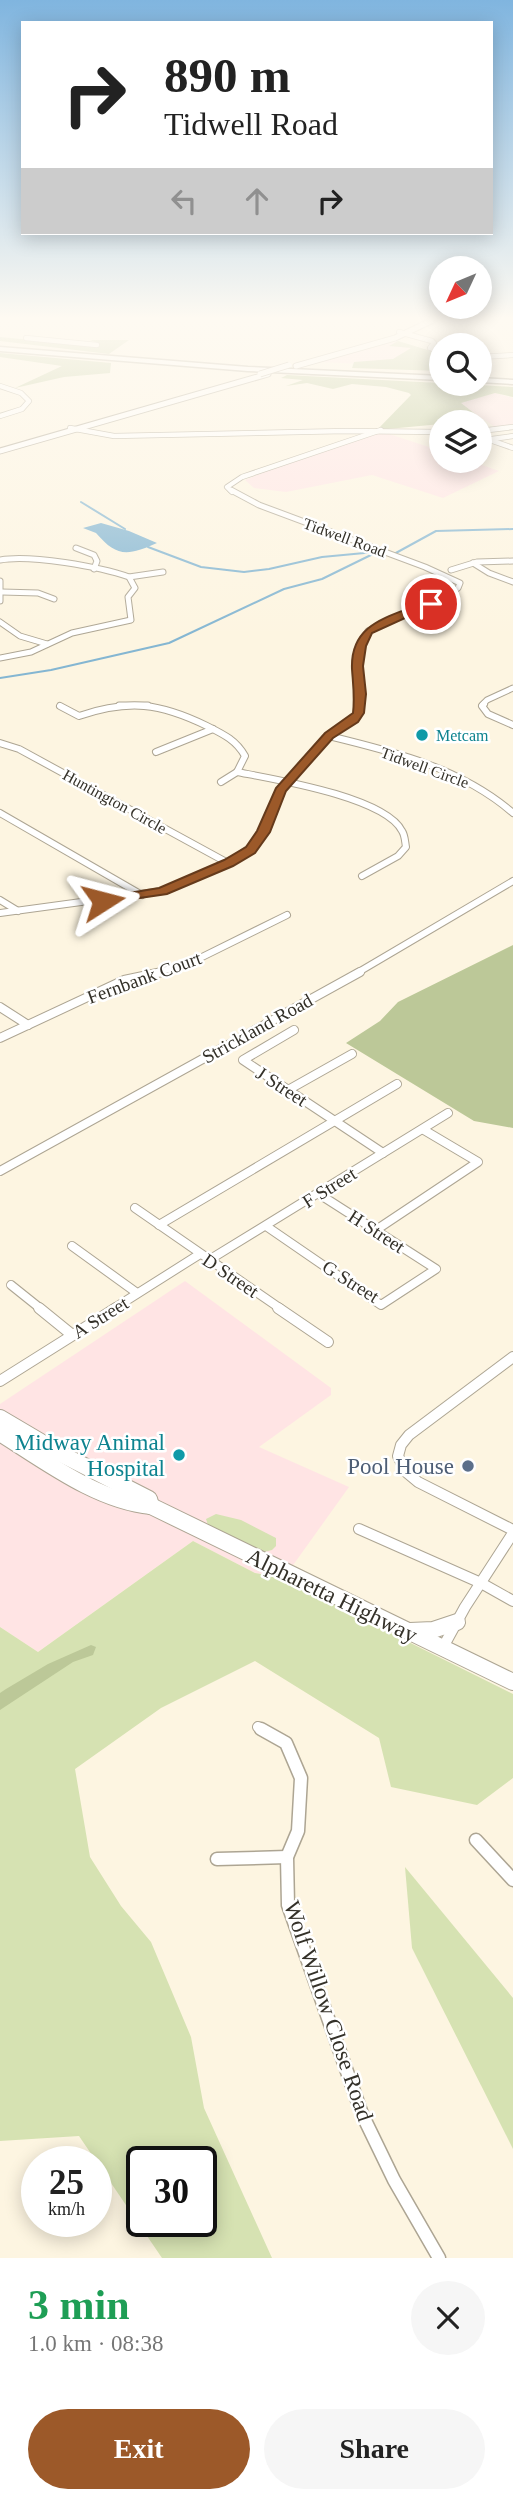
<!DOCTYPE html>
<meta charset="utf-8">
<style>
body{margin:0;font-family:"Times New Roman",serif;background:#f6f6f6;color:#222;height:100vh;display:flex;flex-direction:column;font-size:26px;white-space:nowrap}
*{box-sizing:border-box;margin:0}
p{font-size:23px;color:#767676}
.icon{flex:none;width:38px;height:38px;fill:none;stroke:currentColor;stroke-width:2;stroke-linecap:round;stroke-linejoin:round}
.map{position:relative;height:2258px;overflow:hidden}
.side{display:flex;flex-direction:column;background:#fff;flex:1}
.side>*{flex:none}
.guide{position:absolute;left:21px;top:21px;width:472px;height:214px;border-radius:0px;box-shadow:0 4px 18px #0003;background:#fff;color:#222;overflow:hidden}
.needle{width:46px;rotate:226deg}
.buttons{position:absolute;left:429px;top:256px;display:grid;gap:14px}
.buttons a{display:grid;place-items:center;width:63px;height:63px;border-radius:50%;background:#fff;box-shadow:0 4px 18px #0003;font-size:35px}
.speed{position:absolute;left:21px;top:2146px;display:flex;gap:14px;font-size:35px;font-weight:700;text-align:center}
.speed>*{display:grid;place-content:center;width:91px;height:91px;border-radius:50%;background:#fff;box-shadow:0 4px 18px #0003;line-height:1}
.speed small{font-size:18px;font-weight:400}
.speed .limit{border:4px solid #111;border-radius:10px;background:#fff;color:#111}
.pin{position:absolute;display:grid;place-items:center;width:60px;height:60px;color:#fff;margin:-30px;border:4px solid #fff;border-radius:50%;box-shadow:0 2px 7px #0007}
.me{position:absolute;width:77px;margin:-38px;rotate:81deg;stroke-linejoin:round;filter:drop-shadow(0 0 5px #0008)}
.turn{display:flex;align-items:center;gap:24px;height:147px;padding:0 28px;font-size:32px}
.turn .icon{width:91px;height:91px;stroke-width:2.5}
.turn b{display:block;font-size:49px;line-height:60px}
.lanes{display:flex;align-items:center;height:66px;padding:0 28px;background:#0003;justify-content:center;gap:35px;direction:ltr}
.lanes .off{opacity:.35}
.round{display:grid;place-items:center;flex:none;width:74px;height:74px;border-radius:37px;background:#f6f6f6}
.headline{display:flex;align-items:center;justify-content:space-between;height:119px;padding:0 28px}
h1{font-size:42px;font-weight:700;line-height:52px;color:#1e9e55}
.cta{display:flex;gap:14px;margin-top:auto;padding:14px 28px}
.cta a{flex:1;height:80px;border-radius:42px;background:#9c5929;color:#fff;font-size:28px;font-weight:700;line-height:80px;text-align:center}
.cta a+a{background:#f6f6f6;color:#222}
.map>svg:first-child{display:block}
.commercial{fill:#ffe4e4}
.green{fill:#d6e2b2;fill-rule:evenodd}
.forest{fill:#bcc898}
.water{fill:#84b6d2}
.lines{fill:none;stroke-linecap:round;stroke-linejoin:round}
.stream{stroke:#84b6d2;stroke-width:2}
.minor-far5-casing{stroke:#ada593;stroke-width:6}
.minor-far4-casing{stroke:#ada593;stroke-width:7}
.minor-far3-casing{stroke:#ada593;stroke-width:8}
.minor-far2-casing{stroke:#ada593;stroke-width:10}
.minor-far1-casing{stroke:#ada593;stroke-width:12}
.minor-casing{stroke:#ada593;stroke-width:15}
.tertiary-casing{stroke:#ada593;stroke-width:7}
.primary-casing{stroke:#ada593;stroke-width:18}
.motorway-casing{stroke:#ada593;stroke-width:3}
.minor-far5{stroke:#fff;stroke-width:4.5}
.minor-far4{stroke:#fff;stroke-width:5}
.minor-far3{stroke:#fff;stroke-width:6}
.minor-far2{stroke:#fff;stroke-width:8}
.minor-far1{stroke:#fff;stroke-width:10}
.minor{stroke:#fff;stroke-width:12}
.tertiary{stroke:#fff;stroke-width:5}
.primary{stroke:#fff;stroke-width:16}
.motorway{fill:#fff;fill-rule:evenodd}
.tertiary-bridge-casing{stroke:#ada593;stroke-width:7;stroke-linecap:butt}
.tertiary-bridge{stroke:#fff;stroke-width:5}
.route{fill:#9c5929;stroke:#653a1b;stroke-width:2}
.culture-dot{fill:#0f9aa8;stroke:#fff;stroke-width:2.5}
.service-dot{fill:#5c6f8a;stroke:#fff;stroke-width:2.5}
.labels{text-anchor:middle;stroke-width:5;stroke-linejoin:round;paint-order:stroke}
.far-street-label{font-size:16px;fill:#343129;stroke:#fff}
.far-culture-label{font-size:16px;fill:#0d838f;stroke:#fff;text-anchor:start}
.street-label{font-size:19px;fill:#343129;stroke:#fff}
.near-culture-label{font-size:23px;fill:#0d838f;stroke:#fff;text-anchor:end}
.near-service-label{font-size:23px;fill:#4e5e75;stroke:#fff;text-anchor:end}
.near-street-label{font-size:23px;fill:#343129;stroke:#fff}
</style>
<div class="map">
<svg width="513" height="2258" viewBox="0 0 513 2258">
<rect width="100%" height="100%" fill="#fdf5e1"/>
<g class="commercial">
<polygon points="387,338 424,349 397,366 304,361"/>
<polygon points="495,393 513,398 513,425 495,427 460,403"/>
<polygon points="377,430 441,451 441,460 468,460 499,471 443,498 372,475 286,492 254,488 245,480 321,449"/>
<polygon points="185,1281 331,1388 331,1395 259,1447 349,1487 286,1575 278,1577 255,1573 193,1541 38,1652 0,1627 0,1404"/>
</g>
<g class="green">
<polygon points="216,1514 241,1520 276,1538 276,1546 272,1550 264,1552 208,1525 206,1519"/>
<path d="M 193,1541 L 255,1573 L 278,1577 L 513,1694 L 513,1778 L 477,1805 L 391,1787 L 379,1738 L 255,1661 L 161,1708 L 75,1769 L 90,1857 L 121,1906 L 151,1942 L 191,2037 L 204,2108 L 272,2258 L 162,2258 L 79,2136 L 0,2141 L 0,1627 L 38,1652 ZM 142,2161 L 201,2161 L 201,2221 L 142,2221 Z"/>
<polygon points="405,1867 513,1998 513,2149 412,1948"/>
</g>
<g class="forest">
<polygon points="0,337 94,346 100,344 90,340 129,340 109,354 0,341"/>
<polygon points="398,341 441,354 441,371 352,368 354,362 393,359 411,348 389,346"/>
<polygon points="0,353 111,363 110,373 64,377 15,388 62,366 0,357"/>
<polygon points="287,375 513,387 513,397 495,393 461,403 483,420 441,422 441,424 377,430 411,395 409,393 386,387 352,384 333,389 307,383 286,386 303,380 281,378"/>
<polygon points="513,945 513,1128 474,1121 346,1043 380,1021 398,1002"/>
<polygon points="91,1645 96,1647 93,1655 73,1662 0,1710 0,1693 6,1689 48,1664"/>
</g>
<path class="water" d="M 101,523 L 129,531 L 157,543 C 126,557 116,556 96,533 L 83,528 Z"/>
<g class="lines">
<g class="stream">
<polyline points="81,502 125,529"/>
<polyline points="148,547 201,567 244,572 269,569 322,557 375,552"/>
<polyline points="394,554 436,531 513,529"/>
<polyline points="0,678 51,670 169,643 284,589 322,579 377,552"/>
</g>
<g class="minor-far5-casing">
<g id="minor-far5">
<polyline points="399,332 432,341 434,343 430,348 441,352"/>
<polyline points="26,338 97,345"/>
<polyline points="480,357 513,355"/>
<polyline points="0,386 21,393 29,401 22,409 0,416"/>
<polyline points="70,428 114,436 346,431 441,432"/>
<polyline points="480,431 513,427"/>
<polyline points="492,439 513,436"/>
<polyline points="490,440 513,448"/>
<polyline points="232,492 227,487 242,477 381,430"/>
</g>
</g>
<g class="minor-far4-casing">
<g id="minor-far4">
<polyline points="231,490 259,505 425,567 460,583 458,588 447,596 368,631 360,646 360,705"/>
<polyline points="76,548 94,555 97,561 94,569"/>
<path d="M 0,560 C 29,554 101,567 129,577 L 135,588 L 128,597 L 131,620 L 72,633 L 31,652 L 0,658"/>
<polyline points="473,563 489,573 513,582"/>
<polyline points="451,570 477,562 513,561"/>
<polyline points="129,577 163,572"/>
<polyline points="0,581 0,601"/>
<polyline points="2,592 38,593 54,599"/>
<polyline points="0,622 20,636 47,644"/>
<polyline points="119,705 148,705"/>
<polyline points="482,705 487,700 513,688"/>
</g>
</g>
<g class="minor-far3-casing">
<g id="minor-far3">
<polyline points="484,704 482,706 488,714 513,725"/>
<path d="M 60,706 L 79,716 C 129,699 160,703 207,726 C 223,734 236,740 245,756 L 237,772 L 221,782"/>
<path d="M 329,736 C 395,752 461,768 513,813"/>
<polyline points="0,743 19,749 228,863"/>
<polyline points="156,752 213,729"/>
<path d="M 237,772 C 273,779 385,797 402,831 C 405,835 405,842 406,847 L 398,856 L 362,876"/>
<polyline points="0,813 142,895"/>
<polyline points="0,900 18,911"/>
<polyline points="0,913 162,891 228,863 258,842 275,800 287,782 329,736 354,719 359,713 360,704"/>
<polyline points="156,973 192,962 287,915"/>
<polyline points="357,973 513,881"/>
</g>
</g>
<g class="minor-far2-casing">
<g id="minor-far2">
<polyline points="0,1007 28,1025"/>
<polyline points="294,1030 243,1060 383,1153"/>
<polyline points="0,1038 124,980 162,972"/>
<polyline points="288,1090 352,1054"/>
<polyline points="0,1171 360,972"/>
<polyline points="135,1208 281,1309"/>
<polyline points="159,1225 397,1084"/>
<polyline points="266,1226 381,1305 436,1269 319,1194"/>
<polyline points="376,1230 478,1162 424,1130"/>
<polyline points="72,1246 137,1293"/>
<polyline points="209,1260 448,1113"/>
<polyline points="11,1285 41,1309"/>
<polyline points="113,1309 200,1254"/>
</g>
</g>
<g class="minor-far1-casing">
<g id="minor-far1">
<polyline points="39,1308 71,1334"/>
<polyline points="278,1308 328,1342"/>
<polyline points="513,1357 409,1435 401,1445 398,1456 406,1472 418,1482 513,1530"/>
<polyline points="0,1381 116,1308"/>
<polyline points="359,1529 481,1583 513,1601"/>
<polyline points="442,1649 465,1607 513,1533"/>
<polyline points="258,1727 264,1731"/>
</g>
</g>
<g class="minor-casing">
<g id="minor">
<polyline points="261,1729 286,1743 301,1778 298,1831 287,1857 288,1905 362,2114 394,2180 439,2258"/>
<polyline points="476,1840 513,1880"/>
<polyline points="217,1859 287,1857"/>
</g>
</g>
<g class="tertiary-casing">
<g id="tertiary">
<polyline points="296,366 395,338 431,321"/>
<polyline points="0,451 268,374"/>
</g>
</g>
<g class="primary-casing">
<g id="primary">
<polyline points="0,1418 61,1454 149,1499 151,1506"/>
<path d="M 0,1433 C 45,1461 97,1501 151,1506"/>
<polyline points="151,1506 513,1682"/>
<polyline points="410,1631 433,1630 457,1622"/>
</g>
</g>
<g class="motorway-casing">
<g id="motorway">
<polygon points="0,347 248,367 441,376 441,380 248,371 0,351"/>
<polygon points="480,378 513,380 513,384 480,382"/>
</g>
</g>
<use href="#minor-far5" class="minor-far5"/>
<use href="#minor-far4" class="minor-far4"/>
<use href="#minor-far3" class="minor-far3"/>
<use href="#minor-far2" class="minor-far2"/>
<use href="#minor-far1" class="minor-far1"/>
<use href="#minor" class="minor"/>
<use href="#tertiary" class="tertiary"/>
<use href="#primary" class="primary"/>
<use href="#motorway" class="motorway"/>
<g class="tertiary-bridge-casing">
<polyline id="tertiary-bridge" points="260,374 289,365"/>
</g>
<use href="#tertiary-bridge" class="tertiary-bridge"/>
</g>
<linearGradient id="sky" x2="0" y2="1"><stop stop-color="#80b5df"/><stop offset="0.5" stop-color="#fefaf2"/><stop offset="1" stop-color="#fefaf2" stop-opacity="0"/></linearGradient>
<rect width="513" height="637" fill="url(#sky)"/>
<path class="route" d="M 427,601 L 436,604 L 372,633 L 366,646 L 363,666 L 366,694 L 364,713 L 358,722 L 333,738 L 286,791 L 270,832 L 255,853 L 233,866 L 167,894 L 98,904 L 98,898 L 159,888 L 224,860 L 246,847 L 257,831 L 276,788 L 325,733 L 353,713 C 355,697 353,684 352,669 C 350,621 392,617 427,601 Z"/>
<g class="culture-dot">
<circle cx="422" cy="735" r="7"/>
<circle cx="179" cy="1455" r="7"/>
</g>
<circle class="service-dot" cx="468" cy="1466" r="7"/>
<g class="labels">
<g class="far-street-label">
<text transform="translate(345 537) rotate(20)" y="6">Tidwell Road</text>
<text transform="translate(425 767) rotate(20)" y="6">Tidwell Circle</text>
<text transform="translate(115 801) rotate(29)" y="6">Huntington Circle</text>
</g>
<g class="far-culture-label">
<text x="436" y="741">Metcam</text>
</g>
<g class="street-label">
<text transform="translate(144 977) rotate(-20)" y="7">Fernbank Court</text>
<text transform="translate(257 1028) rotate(-29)" y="7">Strickland Road</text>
<text transform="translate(282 1086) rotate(33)" y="7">J Street</text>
<text transform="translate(329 1187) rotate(-32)" y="7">F Street</text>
<text transform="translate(377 1231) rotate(33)" y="7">H Street</text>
<text transform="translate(231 1275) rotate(34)" y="7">D Street</text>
<text transform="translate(351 1281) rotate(32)" y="7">G Street</text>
<text transform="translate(100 1317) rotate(-32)" y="7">A Street</text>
</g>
<g class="near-culture-label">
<text x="165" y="1450">Midway Animal<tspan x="165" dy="26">Hospital</tspan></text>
</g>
<g class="near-service-label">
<text x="454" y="1474">Pool House</text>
</g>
<g class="near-street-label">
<text transform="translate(332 1595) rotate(26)" y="8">Alpharetta Highway</text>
<text transform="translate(329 2011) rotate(71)" y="8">Wolf Willow Close Road</text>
</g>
</g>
</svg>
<div class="buttons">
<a><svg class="needle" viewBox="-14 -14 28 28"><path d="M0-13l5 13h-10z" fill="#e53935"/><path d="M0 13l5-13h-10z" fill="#767676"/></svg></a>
<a><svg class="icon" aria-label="search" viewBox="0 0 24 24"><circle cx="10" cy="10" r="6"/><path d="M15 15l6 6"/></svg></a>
<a><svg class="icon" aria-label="layers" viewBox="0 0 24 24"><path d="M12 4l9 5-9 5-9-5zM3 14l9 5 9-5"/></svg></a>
</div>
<div class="speed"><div>25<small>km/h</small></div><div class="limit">30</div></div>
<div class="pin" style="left:431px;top:604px;background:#d93025"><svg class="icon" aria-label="arrive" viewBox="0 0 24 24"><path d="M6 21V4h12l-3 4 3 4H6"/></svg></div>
<svg class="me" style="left:103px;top:901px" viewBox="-20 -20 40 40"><path d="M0-17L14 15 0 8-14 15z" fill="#9c5929" stroke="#fff" stroke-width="4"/></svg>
<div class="guide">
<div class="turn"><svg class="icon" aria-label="right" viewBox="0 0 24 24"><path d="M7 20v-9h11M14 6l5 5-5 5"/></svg><div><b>890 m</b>Tidwell Road</div></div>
<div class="lanes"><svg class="icon off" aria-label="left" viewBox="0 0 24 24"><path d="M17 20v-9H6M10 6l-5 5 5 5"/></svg><svg class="icon off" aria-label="ahead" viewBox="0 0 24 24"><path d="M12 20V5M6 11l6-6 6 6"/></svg><svg class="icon" aria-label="right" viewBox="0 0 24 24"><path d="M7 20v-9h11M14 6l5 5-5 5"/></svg></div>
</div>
</div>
<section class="side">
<div class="headline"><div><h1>3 min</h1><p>1.0 km · 08:38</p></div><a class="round"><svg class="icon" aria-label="close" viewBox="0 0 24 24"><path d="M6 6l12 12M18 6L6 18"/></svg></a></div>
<div class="cta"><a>Exit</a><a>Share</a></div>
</section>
